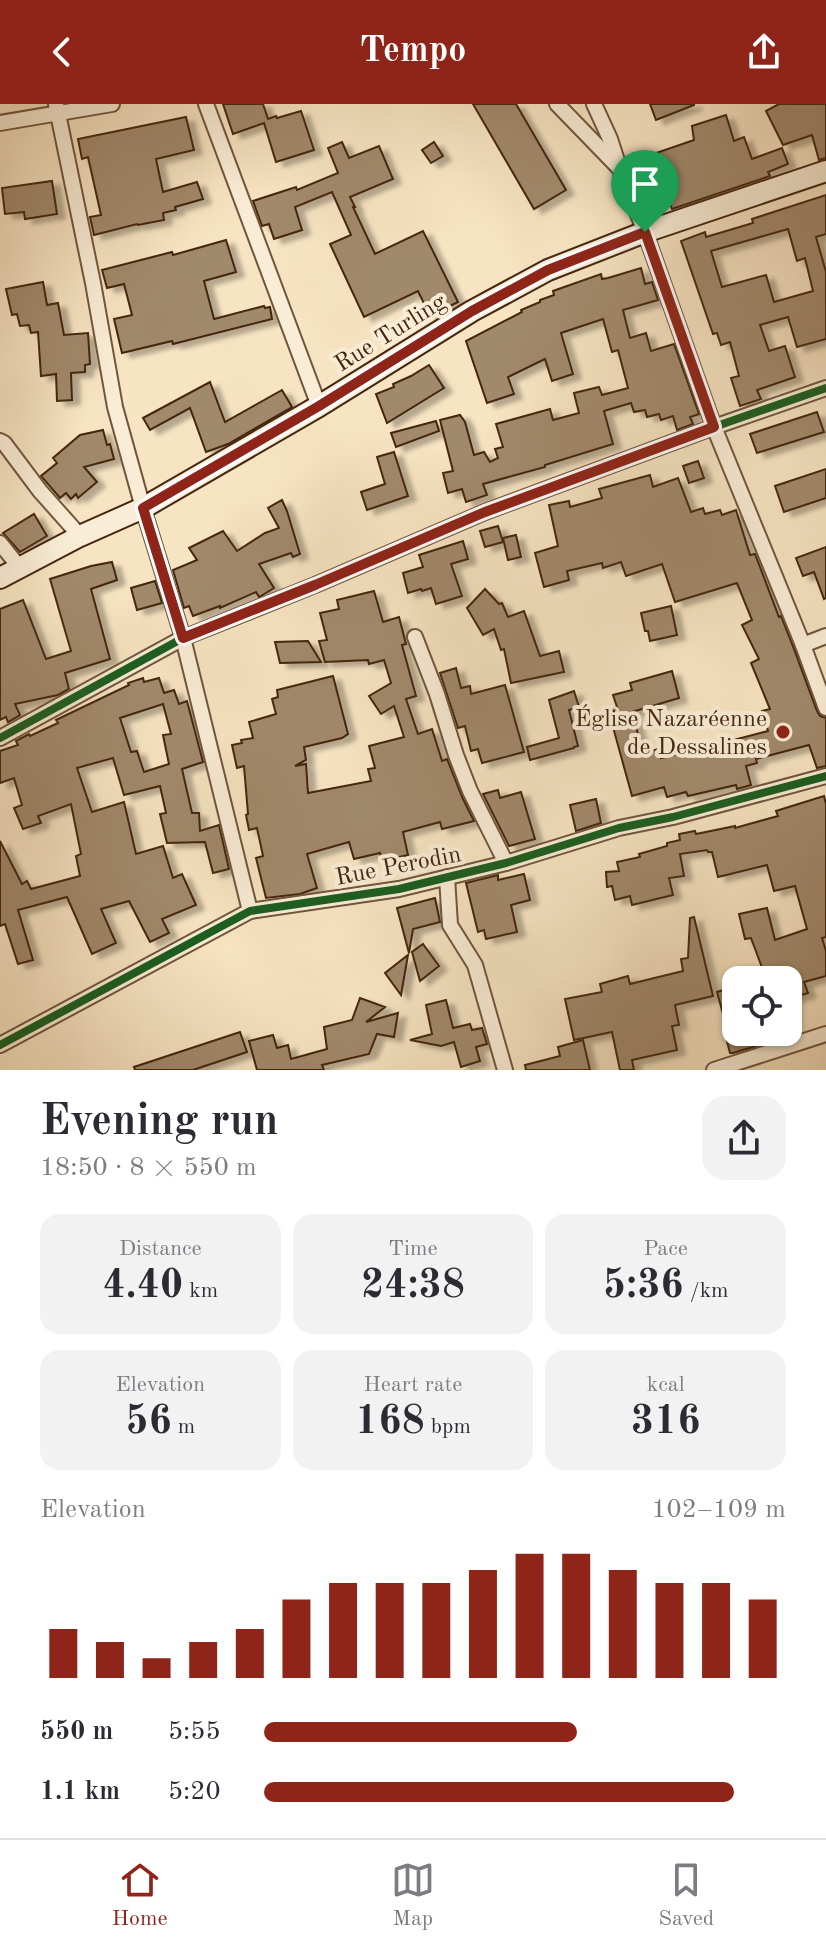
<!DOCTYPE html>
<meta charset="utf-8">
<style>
body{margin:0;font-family:"Old Standard TT",serif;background:#f2f2f3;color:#2b2b33;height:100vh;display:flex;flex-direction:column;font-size:30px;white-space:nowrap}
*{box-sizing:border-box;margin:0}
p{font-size:26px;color:#7c7c81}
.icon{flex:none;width:44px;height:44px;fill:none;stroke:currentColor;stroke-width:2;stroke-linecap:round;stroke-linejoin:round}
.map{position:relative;height:966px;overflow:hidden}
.details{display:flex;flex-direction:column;background:#fff;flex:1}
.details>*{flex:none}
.buttons{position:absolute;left:722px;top:862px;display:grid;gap:16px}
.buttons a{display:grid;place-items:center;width:80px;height:80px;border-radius:16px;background:#fff;box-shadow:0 2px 6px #0004;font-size:40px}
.pin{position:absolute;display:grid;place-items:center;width:68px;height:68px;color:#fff;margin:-82px -34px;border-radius:50% 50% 50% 0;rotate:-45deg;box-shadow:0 0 8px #0007}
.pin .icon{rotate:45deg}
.round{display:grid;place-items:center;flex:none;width:84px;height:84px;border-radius:24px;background:#f2f2f3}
.headline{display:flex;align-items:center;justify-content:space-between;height:136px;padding:0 40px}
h1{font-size:44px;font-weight:700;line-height:60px}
.figures{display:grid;grid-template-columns:repeat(3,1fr);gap:12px;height:136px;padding:8px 40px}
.figures div{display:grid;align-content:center;border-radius:20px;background:#f2f2f3;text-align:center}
.figures b{font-size:40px;font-weight:700}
.figures small{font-size:22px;font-weight:400}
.figures p{font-size:22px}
.chart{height:224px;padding:16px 40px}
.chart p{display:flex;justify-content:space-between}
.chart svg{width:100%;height:144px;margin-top:8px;stroke:#8f2418;stroke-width:6}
ul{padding:0 40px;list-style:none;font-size:26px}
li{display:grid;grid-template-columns:128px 96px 1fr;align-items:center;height:60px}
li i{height:20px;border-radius:10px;background:#8f2418}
header{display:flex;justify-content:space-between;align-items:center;height:104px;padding:0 40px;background:#8f2418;color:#fff;font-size:36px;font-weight:700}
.dock{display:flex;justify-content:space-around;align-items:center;height:112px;border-top:2px solid #e1e1e2;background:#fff;font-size:22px;color:#7c7c81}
.dock a{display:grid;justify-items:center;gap:4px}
.dock .selected{color:#8f2418}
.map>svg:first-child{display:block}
</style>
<header><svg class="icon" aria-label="back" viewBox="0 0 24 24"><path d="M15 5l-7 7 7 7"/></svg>Tempo<svg class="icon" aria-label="share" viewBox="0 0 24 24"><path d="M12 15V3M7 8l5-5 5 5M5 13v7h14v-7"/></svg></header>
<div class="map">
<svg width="826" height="966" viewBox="0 0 826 966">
<defs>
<filter id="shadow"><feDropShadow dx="8" dy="4.5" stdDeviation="2" flood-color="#0004"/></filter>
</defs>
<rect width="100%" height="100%" fill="#f7e4c2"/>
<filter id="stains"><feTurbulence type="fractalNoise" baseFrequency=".0025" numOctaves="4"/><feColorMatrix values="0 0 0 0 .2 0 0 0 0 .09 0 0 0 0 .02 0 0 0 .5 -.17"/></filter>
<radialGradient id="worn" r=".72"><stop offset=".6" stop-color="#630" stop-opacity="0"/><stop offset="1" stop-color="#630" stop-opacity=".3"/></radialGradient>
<!-- building -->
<g fill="#a1896c" stroke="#44260f" stroke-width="2" fill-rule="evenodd" filter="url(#shadow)">
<path d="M223 0H263L268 15 276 12 277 14 301 7 314 46 276 58 264 19 233 30Z"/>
<path d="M473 0H516L566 86 534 105Z"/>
<path d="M650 0H694V1L656 16Z"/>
<path d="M779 0H826V54L819 56 812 31 783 41 766 7Z"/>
<path d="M726 11 734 37 744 33 752 55 782 44 788 60 768 68 770 72 672 105 653 50 694 36 692 22Z"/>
<path d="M186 13 194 46 156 55 163 88 197 78 203 95 175 103 176 106 163 109 164 116 138 121 137 120 94 131 90 113 101 111 88 53 82 55 78 35Z"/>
<path d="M342 38 349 54 379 42 393 75 350 93 355 103H353L375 150 423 127 458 198 430 212 418 187 364 213 330 140 351 131 332 88 295 103 302 126 274 135 269 120 262 122 253 97 296 83 297 86 338 69 328 44Z"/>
<path d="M434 38 443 52 431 59 422 46Z"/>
<path d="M52 77 57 110 25 115 24 108 5 110 2 84Z"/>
<path d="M826 91V130L816 133 826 168V235L797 243 788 213 760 221 769 247 785 242 795 273 757 286 761 295 740 302 731 274 739 272 730 238 721 241 717 229 713 230 681 137 705 128 706 133 753 119 752 115ZM788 125 797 157 805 154 813 187 774 198 766 171 722 183 711 147Z"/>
<path d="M226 136 236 168 204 177 214 215 264 202 265 204 270 203 272 215 173 240 172 237 122 249 114 215 132 211 124 180 107 184 102 166 172 148 173 151Z"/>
<path d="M641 164 645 180 652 178 658 196 623 206 630 234 646 229 651 247 674 240 699 310 690 313 693 320 677 326 673 312 661 316 659 310 647 313 645 306 634 308 631 299 604 307 613 340 545 361V363L483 380 487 391 466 398 462 385 448 389 443 369 453 367 440 316 460 311 465 318 474 351 484 348 490 358 498 354 495 345 503 343 496 320 550 305 553 316 579 309 574 289 599 283 602 291 628 284 618 246 612 248 603 215 561 229 573 270 552 277 545 255 508 273 514 290 487 299 466 237 522 208 521 206 540 198V196L554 191 553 187 601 170 602 175 608 174Z"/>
<path d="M43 178 47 201 58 199 64 231 88 229 90 260 85 261V268L71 269 72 296 57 297 56 270 41 272 38 228 31 229 29 221 20 222 17 210 12 211 6 185Z"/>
<path d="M429 261 444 284 387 319 376 290 394 283 393 280 411 272Z"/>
<path d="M210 278 225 318 282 286 292 303 228 340 206 348 190 304 150 326 143 314Z"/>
<path d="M817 308 824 328 757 349 750 330Z"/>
<path d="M436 317 439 327 396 343 391 329Z"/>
<path d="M103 326 107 341 110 340 114 355 84 363 97 378 78 394 76 390 71 395 66 389 60 394 41 372 57 359 53 354 80 331Z"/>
<path d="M394 348 408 392 367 406 361 388 385 380 377 353Z"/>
<path d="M698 357 704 374 689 379 683 362Z"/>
<path d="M826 365V394L784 408 775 382Z"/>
<path d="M650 371 653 383 678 374 691 408 703 404 705 410 720 406 722 411 736 406 750 451 755 450 779 513 781 512 794 545 817 607 820 612 826 614V662L817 664 809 641 756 655 757 659 746 662 751 681 737 685 736 681 688 692 686 688 667 693 664 683 632 692 608 605 617 603 613 591 632 586 630 579 672 567 679 594 632 608 643 649 659 645 661 654 731 639 730 637 768 627 762 607 770 605 751 559 759 555 742 521 752 516 737 479 675 498 662 460 626 472 621 458 603 464 602 459 567 467 569 476 544 483 535 449 558 442 549 401 569 397 570 403 602 394 599 385Z"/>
<path d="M282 396 287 407 300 450 293 453 291 449 259 460 274 484 261 492 259 493 256 488 220 504V502L193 512 189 502 184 504 173 466 197 456 189 444 223 427 237 447 265 429 279 424 268 404Z"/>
<path d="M34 410 47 432 20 448 3 429Z"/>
<path d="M498 422 503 438 485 443 480 427Z"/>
<path d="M516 431 521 453 508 456 503 434Z"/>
<path d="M463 437 468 455 451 460 462 492 436 500 431 484 422 487 421 485 408 489 403 469 423 463 419 451Z"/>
<path d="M826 443V494L824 495 814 468 803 472 796 454Z"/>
<path d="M112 458 117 476 91 485 110 555 65 569 69 585 58 591 15 600 20 611 8 618 6 613 0 616V505L23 496 46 555 71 547 50 475 91 462Z"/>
<path d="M155 477 162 499 137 506 131 484Z"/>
<path d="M485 485 499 500 502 499 508 513 524 507 540 552 559 547 564 568 511 579 504 545 501 546 494 525 483 531 467 504Z"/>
<path d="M374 487 383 518 399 513 406 540 402 541 416 592 406 595 418 630 432 625 442 657 447 655 463 695 474 717 442 725 440 718 403 728 408 751 382 757 380 749 354 755 349 738 307 750 317 784 300 790 266 794 256 754 263 752 257 724 249 726 246 711 248 710 244 662 237 664 232 641 242 639 241 636 253 634 249 618 276 610 272 595 278 593 277 586 333 572 348 630 342 634 304 643 306 656 295 662 306 660 308 689 371 677 368 665 375 664 369 642 404 633 394 602 381 610 369 592 391 579 384 556 369 560 368 556 325 558 319 537 327 536 320 509 339 505 337 496Z"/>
<path d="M671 502 677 531 650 537 648 527H645L641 509Z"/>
<path d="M308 537 321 558 280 559 275 538Z"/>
<path d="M456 564 461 584 470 582 471 590 505 581 524 648 482 659 478 645 471 647 465 622 458 624 440 569Z"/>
<path d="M143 574 144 578 159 574 164 589 174 586 179 600 187 597 203 658 182 665 192 709H199L200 727 219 721 229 765 213 769 205 738 167 739 160 710 166 709 160 682 124 691 113 654 77 664 92 708 124 698 136 750 163 742 173 774 182 770 196 801 162 815 169 829 150 838 129 797 101 805 116 839 92 850 67 793 18 806 33 856 18 860 5 820 0 822V737L22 780 27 777 31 785 80 772 76 752 81 750 71 700 38 712 41 719 23 725 14 704 22 701 14 674 0 679V647L18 641 16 637 29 630 30 632 58 619 56 616 129 581 128 579ZM163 600 171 630 163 631 169 660 144 668 137 647 131 648 120 614Z"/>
<path d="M574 587 579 603 569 606 578 642 574 643V644L530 656 527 643 559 634 549 596Z"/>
<path d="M498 686 500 694 521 688 535 735 509 742 483 690Z"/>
<path d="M824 692 826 700V833L822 834 826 847V872L804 878 808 889 788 895V876H785L781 863 764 869 751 834 745 835 739 810 767 804 775 836 807 825 795 782 774 787 767 761 718 773 712 748H708L707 746 680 750 684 772 669 774 673 791 632 801 630 792 615 796 612 782 607 783 606 768 619 767 617 758 640 753 639 750 667 742V739L680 736 679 730 695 727 696 730 735 722V724L778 712 776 707Z"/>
<path d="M596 695 601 719 576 727 570 701Z"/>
<path d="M524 770 530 796 511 801 517 828 486 835 484 826 478 828 466 779 498 771V776Z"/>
<path d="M435 794 440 818 413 825 409 849 397 804Z"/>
<path d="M694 813 713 892 675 901 679 921 672 922 677 946 632 956 634 966H620L612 928 574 936 565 895 602 888 600 880 628 872 630 880 683 867 681 855 688 854 690 814Z"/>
<path d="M423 840 439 862 420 877 412 848Z"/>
<path d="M408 851 401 891 385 869Z"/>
<path d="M730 884 736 908V928H752L756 942 733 949H730L723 922 726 921 717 888Z"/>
<path d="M360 894 385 903 366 918 398 909 394 933 377 930 369 950 322 961 324 966H257L249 937 273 931 277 944 288 941 291 955 327 945 324 923 352 916Z"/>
<path d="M446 896 453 924 470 920 472 926 482 924 487 940 476 943 480 957 461 963 454 938 441 942 410 936 432 930 426 901Z"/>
<path d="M240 928 247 948 193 966H135L134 963Z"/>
<path d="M583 936 590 966H526L525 961 560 952 558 943Z"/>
</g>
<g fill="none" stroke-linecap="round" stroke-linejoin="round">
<!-- minor casing -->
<g stroke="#71563c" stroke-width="18">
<g id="minor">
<path d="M56 0 93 179 115 303 143 404 183 534 250 807"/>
<path d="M206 0 319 302"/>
<path d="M557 0 618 63"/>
<path d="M594 0 610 35 620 66 645 128 714 323 803 541 826 604"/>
<path d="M0 19 112 0"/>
<path d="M0 337 4 339 40 387 80 432"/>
<path d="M0 439 20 464"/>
<path d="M415 533 437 590 456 651 470 687 506 759"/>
<path d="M803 541 826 532"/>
<path d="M0 634 183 534 315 481 485 408 714 323 826 284"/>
<path d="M447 773 450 821 475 861 505 966"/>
<path d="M0 941 250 807 399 785 506 759 619 724 673 713 826 672"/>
<path d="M714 966 826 930"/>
</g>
</g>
<!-- secondary casing -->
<g stroke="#44260f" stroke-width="24">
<path id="secondary" d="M0 474 80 432 143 404 319 302 472 207 548 166 645 128 826 67"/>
</g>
<!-- minor -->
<use href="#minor" stroke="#faedd7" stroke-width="14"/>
<!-- secondary -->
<use href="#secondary" stroke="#faedd7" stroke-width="20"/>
<!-- cycleway casing -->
<g stroke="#faedd7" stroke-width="13">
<g id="cycleway">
<path d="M0 634 183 534 315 481 485 408 714 323 826 284"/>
<path d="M0 941 250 807 399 785 506 759 619 724 673 713 826 672"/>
</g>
</g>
<!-- cycleway -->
<use href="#cycleway" stroke="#1b5e20" stroke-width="8"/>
</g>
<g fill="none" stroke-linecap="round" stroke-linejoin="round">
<!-- route casing -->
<g stroke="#fff" stroke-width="16">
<path id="route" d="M645 128 714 323 485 408 315 481 183 534 143 404 319 302 472 207 548 166Z"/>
</g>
<!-- route -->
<use href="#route" stroke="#8f2418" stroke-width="10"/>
</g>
<!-- markers -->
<circle fill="#8f2418" stroke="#faedd7" stroke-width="3" cx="783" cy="628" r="8"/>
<g text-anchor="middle" stroke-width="8" stroke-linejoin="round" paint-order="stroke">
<!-- street labels -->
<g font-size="24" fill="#44260f" stroke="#faedd7">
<text transform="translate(390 228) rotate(-32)" y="8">Rue Turling</text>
<text transform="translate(398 761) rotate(-11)" y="8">Rue Perodin</text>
</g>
<!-- poi labels -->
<g font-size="24" fill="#44260f" stroke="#faedd7" text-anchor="end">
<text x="767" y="622">Église Nazaréenne<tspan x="767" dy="28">de Dessalines</tspan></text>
</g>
</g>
<rect width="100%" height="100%" filter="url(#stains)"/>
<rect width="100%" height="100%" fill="url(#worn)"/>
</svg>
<div class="buttons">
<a><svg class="icon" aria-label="locate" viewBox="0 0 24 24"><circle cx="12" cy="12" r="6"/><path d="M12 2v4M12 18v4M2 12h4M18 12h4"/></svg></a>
</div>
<div class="pin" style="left:645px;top:128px;background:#1e9e55"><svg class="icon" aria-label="arrive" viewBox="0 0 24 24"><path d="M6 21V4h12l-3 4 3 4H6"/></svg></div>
</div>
<section class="details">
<div class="headline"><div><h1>Evening run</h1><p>18:50 · 8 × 550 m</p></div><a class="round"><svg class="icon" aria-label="share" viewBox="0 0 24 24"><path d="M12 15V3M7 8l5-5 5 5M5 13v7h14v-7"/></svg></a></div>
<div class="figures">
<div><p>Distance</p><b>4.40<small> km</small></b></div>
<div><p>Time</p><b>24:38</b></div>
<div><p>Pace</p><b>5:36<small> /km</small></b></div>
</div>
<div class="figures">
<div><p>Elevation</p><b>56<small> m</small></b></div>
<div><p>Heart rate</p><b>168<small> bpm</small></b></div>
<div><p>kcal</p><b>316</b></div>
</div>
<div class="chart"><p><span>Elevation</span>102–109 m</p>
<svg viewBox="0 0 160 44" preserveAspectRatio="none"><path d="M5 44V29M15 44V33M25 44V38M35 44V33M45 44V29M55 44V20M65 44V15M75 44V15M85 44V15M95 44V11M105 44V6M115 44V6M125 44V11M135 44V15M145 44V15M155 44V20"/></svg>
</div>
<ul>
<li><b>550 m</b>5:55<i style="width:60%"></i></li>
<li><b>1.1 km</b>5:20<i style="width:90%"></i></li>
</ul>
</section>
<nav class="dock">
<a class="selected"><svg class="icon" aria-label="home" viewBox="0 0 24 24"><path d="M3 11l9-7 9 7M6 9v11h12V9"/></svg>Home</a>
<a><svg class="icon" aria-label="map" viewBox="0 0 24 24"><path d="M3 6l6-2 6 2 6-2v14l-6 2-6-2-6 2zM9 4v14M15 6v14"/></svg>Map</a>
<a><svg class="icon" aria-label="saved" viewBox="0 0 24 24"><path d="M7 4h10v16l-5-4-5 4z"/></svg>Saved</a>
</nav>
